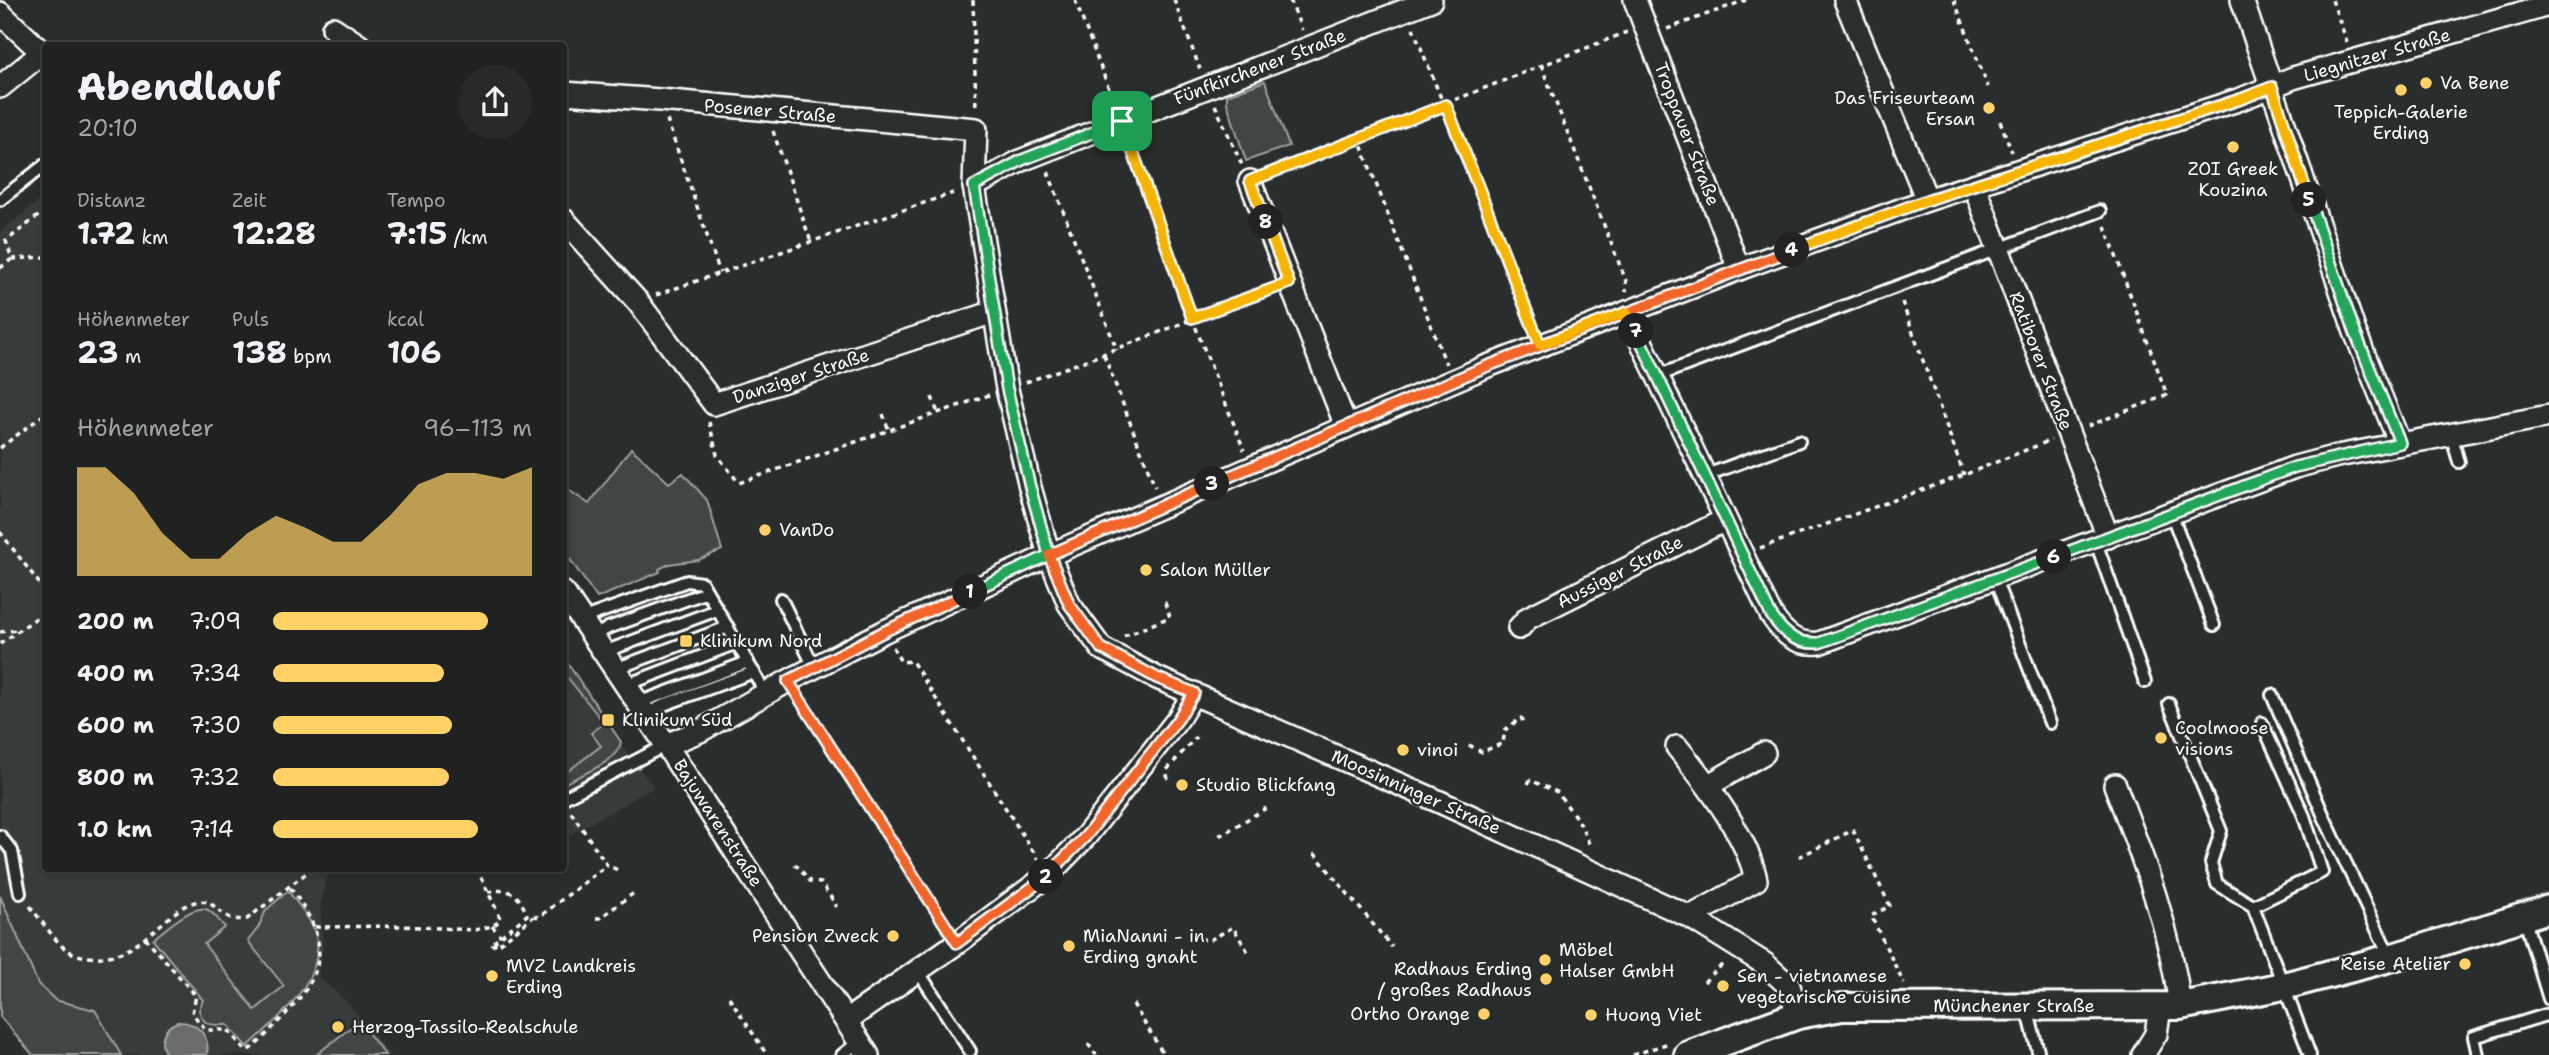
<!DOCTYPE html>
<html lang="de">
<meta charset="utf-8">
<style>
body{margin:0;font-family:"Shantell Sans",sans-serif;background:#282a2a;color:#f1f3f6;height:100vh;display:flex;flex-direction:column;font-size:26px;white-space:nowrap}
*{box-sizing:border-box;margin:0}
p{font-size:23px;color:#a2a4a5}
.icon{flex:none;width:38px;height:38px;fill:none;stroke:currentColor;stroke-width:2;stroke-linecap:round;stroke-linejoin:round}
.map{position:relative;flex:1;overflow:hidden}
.side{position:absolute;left:42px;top:42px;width:525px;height:830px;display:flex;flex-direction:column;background:#202222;border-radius:7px;box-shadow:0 4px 10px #0003,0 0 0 2px #3d3f40}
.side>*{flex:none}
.pin{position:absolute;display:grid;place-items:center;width:60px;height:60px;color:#fff;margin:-30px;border-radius:14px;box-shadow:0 4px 10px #0006}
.km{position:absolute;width:35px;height:35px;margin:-18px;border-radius:50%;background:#222;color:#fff;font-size:19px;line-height:35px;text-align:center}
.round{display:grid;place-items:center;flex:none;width:74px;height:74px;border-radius:37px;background:#282a2a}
.headline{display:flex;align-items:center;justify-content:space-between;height:119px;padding:0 35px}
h1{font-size:38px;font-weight:700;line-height:52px}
.stats{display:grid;grid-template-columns:repeat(3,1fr);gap:10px;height:119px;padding:7px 35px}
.stats div{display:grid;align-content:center}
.stats b{font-size:30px;font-weight:700}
.stats small{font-size:19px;font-weight:400}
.stats p{font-size:19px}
.chart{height:196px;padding:14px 35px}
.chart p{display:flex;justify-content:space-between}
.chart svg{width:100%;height:126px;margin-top:7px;fill:#ffd166;opacity:.7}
ul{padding:0 35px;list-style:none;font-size:23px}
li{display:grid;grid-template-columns:112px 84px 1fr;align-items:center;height:52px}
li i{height:18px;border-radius:9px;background:#ffd166}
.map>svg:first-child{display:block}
</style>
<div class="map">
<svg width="2549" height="1055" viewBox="0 0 2549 1055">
<rect width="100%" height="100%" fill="#2a2d2e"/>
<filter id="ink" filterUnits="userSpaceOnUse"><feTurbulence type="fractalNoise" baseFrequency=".0143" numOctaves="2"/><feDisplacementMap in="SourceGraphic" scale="14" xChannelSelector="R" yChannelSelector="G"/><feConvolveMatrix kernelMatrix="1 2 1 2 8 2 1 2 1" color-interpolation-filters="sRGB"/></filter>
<g filter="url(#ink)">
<!-- built -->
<g fill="#373a3b">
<path d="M45 196 46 868H329L320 906 323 946 318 977 345 1000 390 1055H33L0 1017V232Z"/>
<path d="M564 673 654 787 564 838Z"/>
</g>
<!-- green -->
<g fill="#414445" stroke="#a0a2a2" stroke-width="2">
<path d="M1265 81 1289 146 1246 161 1227 103V95Z"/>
<path d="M631 448 669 483 683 473 707 500 722 550 698 560 669 564 659 569 660 572 597 598 564 551V492L567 489 589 504Z"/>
<path d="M564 658 621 742C617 763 581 774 564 784V774L601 746 591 733 604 723 564 673Z"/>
<path d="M288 891C297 903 310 917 315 932 329 977 276 1021 247 1047L228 1025C213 1025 203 1027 199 1010L203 1000 153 939C165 930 193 903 208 910 214 913 220 922 225 927L204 944 255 1010 284 986 248 941 258 928 266 910Z"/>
<path d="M0 896 38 984 55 1000 95 1010 121 1055H33L0 1017Z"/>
<path d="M359 1021 385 1055H316Z"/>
</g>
<!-- water -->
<path fill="#6a6c6d" stroke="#a6a7a7" stroke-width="2" d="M177 1022C196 1021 211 1035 207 1055H167C157 1043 163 1028 177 1022Z"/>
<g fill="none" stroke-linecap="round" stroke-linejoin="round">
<!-- service casing -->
<g stroke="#fff" stroke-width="16">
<g id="service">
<path d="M0 200 46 164"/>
<path d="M1657 376 2100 211"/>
<path d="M2451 434 2459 462"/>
<path d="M1704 476 1799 441"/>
<path d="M2171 513 2214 625"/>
<path d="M2096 542 2145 682"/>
<path d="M1995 579 2050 723"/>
<path d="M781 599 814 667"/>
<path d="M581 619 687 581 702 583 766 694"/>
<path d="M593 637 608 628 707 592"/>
<path d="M604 652 717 610"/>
<path d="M615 669 728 627"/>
<path d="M626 685 737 643"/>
<path d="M2272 695 2325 819 2390 957"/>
<path d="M638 703 748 662"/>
<path d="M2169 704 2221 831 2211 863 2217 884 2253 906 2310 1055"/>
<path d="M645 714 666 704 754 672"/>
<path d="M564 798 666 745"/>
<path d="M0 836 12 851 20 893"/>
<path d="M2253 906 2322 872 2304 816 2262 723"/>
<path d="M2524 917 2549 999"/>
<path d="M918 971 970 1051"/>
<path d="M2027 1008 2039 1055"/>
<path d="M842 1055 860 1041"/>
<path d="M2478 1055 2474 1037 2549 1014"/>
</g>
</g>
<!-- minor casing -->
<g stroke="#fff" stroke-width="26">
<g id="minor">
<path d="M1635 0 1739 269"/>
<path d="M1845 0 1927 200"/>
<path d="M2242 0 2355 332 2400 444"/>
<path d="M0 13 46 56"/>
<path d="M333 28 360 46"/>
<path d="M0 87 42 53"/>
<path d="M564 93 660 100 976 129 974 186 1007 389 1030 487 1049 555 1069 604 1101 648 1157 678 1440 802 1690 917 1765 964 1789 986 1798 1015"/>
<path d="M1250 181 1346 426"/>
<path d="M1974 185 2108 537"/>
<path d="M974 186 1022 160 1431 0"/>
<path d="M564 220 638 302 714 404 994 312"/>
<path d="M1627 312 1771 615C1784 634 1795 645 1819 643L2295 467 2337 456 2549 416"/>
<path d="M564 593 666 745 868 1055"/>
<path d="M1519 628 1528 618 1725 520"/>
<path d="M666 745 700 731 788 681 885 631 1049 555 1485 367 1739 269 1927 200 2241 99 2293 78 2549 5"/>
<path d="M1677 747C1705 781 1748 837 1756 880L1690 917"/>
<path d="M1709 785 1764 753"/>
<path d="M2115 785C2143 858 2170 927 2180 1006"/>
<path d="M847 1020 957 943 1048 875 1086 836 1178 719 1194 693"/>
<path d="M2143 1055 2156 1034 2160 1007"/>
</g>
</g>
<!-- tertiary casing -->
<g stroke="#fff" stroke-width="32">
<path id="tertiary" d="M1688 1055 1798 1015 1842 1007 2180 1006 2284 986 2390 958 2549 909"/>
</g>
<!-- path -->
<g stroke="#fff" stroke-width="3.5" stroke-dasharray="5 5" stroke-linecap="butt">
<path d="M973 0 976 110"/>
<path d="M1075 0 1114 102"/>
<path d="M1174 0 1200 69"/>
<path d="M1290 0 1302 30"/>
<path d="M1954 0 1988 87"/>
<path d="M2332 0 2347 42"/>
<path d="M1413 28 1532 326"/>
<path d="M1667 29 1746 0"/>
<path d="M1541 65 1626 281V292"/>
<path d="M1215 105 1242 165"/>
<path d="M667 120 720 273"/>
<path d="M2000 121 2012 152"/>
<path d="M773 131 811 242"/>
<path d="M1358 137 1446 364"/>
<path d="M1128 139 1192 318 1244 450"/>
<path d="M1048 172 1117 350"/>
<path d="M1269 173 1627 32"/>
<path d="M12 259 46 257"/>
<path d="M0 268 12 259 6 241 46 210"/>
<path d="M656 295 953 193"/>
<path d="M1902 302 1964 475"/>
<path d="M1104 355 1155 487"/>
<path d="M1026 382C1109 353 1189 320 1271 289"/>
<path d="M932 397 938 413"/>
<path d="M883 414 889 431"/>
<path d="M709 422 717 455 739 483 989 395"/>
<path d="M2088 426 2167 395 2105 226"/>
<path d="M0 448 46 413"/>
<path d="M0 532 46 592"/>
<path d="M1760 548 1964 475 2051 440"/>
<path d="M0 632 16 630"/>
<path d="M1124 636 1170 617 1165 603 1161 604"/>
<path d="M0 644 46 611"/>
<path d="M893 647 901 662 912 661 1038 859"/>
<path d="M799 697 946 926"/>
<path d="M608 720 610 719"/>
<path d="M1469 745 1482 752 1503 743 1505 730 1521 718 1523 721"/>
<path d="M1168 779 1166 771 1196 737"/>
<path d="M1528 784 1530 780 1557 792 1580 823 1591 848"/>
<path d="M571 812 607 865 620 871"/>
<path d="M1220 833 1221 835 1268 807"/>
<path d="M1314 853 1392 947"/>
<path d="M1799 857 1853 830 1890 906 1871 916 1904 984"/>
<path d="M795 864 811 882 821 883 836 905 834 907"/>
<path d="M488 892C511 887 519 894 527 915"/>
<path d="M30 906C39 918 49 932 60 944 76 961 104 960 125 951 137 946 149 934 159 926 170 917 182 905 195 902 218 896 218 924 247 919L313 868"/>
<path d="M596 918H600L634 893"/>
<path d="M492 926 501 936"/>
<path d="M315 927 402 926 475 930 492 926 500 921 499 915 480 875 482 868"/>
<path d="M145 937 196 996 192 1013 206 1030H228L246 1051C258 1046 268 1032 278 1022 329 971 332 942 288 885"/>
<path d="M1200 939 1210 940 1233 927 1248 952 1246 953"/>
<path d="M496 943 495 941 527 915 539 917 607 865"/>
<path d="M492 946 496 943 498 945 533 917"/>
<path d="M1704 982 1725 962"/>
<path d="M729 997 767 1055"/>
<path d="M1133 1004 1161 1050 1158 1052"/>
<path d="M1088 1044 1096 1055"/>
<path d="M1633 1055 1669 1043"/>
</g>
<!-- service -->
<use href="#service" stroke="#2a2d2e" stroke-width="10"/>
<!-- minor -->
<use href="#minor" stroke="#2a2d2e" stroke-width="21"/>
<!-- tertiary -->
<use href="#tertiary" stroke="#2a2d2e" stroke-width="26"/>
</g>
</g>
<g fill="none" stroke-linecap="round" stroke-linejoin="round" filter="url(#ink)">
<!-- split-1 casing -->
<g stroke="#fff" stroke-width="14">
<path id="split-1" d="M970 592 1049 555 1030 487 1007 389 974 186 1022 160 1122 121"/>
</g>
<!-- split-2 casing -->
<g stroke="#fff" stroke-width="14">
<path id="split-2" d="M970 592 885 631 788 681 957 943 1046 877"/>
</g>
<!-- split-3 casing -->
<g stroke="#fff" stroke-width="14">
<path id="split-3" d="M1046 877 1086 836 1178 719 1194 693 1157 678 1101 648 1069 604 1049 555 1212 484"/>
</g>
<!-- split-4 casing -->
<g stroke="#fff" stroke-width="14">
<path id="split-4" d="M1212 484 1485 367 1792 250"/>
</g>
<!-- split-5 casing -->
<g stroke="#fff" stroke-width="14">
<path id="split-5" d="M1792 250 1927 200 2241 99 2272 87 2309 200"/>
</g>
<!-- split-6 casing -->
<g stroke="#fff" stroke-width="14">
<path id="split-6" d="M2054 557 2295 467 2400 443 2355 332 2309 200"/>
</g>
<!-- split-7 casing -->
<g stroke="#fff" stroke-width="14">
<path id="split-7" d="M1636 331 1771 615C1784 634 1795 644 1819 643L2054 557"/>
</g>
<!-- split-8 casing -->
<g stroke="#fff" stroke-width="14">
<path id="split-8" d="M1266 222 1250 181 1446 105 1540 345 1627 312 1636 331"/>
</g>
<!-- split-9 casing -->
<g stroke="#fff" stroke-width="14">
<path id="split-9" d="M1122 121 1192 318 1289 283 1266 222"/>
</g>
<!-- split-1 -->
<use href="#split-1" stroke="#22a559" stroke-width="9"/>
<!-- split-2 -->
<use href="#split-2" stroke="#f0652b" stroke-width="9"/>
<!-- split-3 -->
<use href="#split-3" stroke="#f0652b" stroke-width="9"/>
<!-- split-4 -->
<use href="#split-4" stroke="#f0652b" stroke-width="9"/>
<!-- split-5 -->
<use href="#split-5" stroke="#f5b400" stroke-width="9"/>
<!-- split-6 -->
<use href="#split-6" stroke="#22a559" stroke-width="9"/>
<!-- split-7 -->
<use href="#split-7" stroke="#22a559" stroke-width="9"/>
<!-- split-8 -->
<use href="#split-8" stroke="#f5b400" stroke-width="9"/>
<!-- split-9 -->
<use href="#split-9" stroke="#f5b400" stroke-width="9"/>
</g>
<!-- markers -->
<g fill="#ffd166" stroke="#2a2d2e" stroke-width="2.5">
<circle cx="2426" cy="83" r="7"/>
<circle cx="2401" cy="90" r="7"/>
<circle cx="1989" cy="108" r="7"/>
<circle cx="2233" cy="147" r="7"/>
<circle cx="765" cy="530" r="7"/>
<circle cx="1146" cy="570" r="7"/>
<rect x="679" y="634" width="14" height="14" rx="3.5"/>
<rect x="601" y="713" width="14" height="14" rx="3.5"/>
<circle cx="2161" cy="738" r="7"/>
<circle cx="1403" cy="750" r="7"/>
<circle cx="1182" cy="785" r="7"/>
<circle cx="893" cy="936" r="7"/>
<circle cx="1069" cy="946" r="7"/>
<circle cx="1545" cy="960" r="7"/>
<circle cx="2465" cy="964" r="7"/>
<circle cx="492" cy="976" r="7"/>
<circle cx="1546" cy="979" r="7"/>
<circle cx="1723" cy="986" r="7"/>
<circle cx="1484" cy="1014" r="7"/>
<circle cx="1591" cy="1015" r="7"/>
<circle cx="338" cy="1027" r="7"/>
</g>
<g text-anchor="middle" stroke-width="5" stroke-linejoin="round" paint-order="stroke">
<!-- street labels -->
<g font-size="18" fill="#fff" stroke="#2a2d2e">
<text transform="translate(2377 55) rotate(-16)" y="6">Liegnitzer Straße</text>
<text transform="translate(1260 67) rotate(-21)" y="6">Fünfkirchener Straße</text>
<text transform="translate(770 111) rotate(5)" y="6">Posener Straße</text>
<text transform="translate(1687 134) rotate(69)" y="6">Troppauer Straße</text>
<text transform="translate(2041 361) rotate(69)" y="6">Ratiborer Straße</text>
<text transform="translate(801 376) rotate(-18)" y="6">Danziger Straße</text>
<text transform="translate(1620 572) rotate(-27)" y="6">Aussiger Straße</text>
<text transform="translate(1416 792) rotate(24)" y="6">Moosinninger Straße</text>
<text transform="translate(718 823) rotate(57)" y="6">Bajuwarenstraße</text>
<text x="2014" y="1012">Münchener Straße</text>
</g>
<!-- poi labels -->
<g font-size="18" fill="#fff" stroke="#2a2d2e" text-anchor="start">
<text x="2440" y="89">Va Bene</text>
<text x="1975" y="104" text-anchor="end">Das Friseurteam<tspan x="1975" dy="21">Ersan</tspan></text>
<text x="2401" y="118" text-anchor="middle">Teppich-Galerie<tspan x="2401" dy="21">Erding</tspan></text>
<text x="2233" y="175" text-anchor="middle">ZOI Greek<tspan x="2233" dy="21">Kouzina</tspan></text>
<text x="779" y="536">VanDo</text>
<text x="1160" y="576">Salon Müller</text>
<text x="700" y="647">Klinikum Nord</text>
<text x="622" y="726">Klinikum Süd</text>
<text x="2175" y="734">Coolmoose<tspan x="2175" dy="21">visions</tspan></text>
<text x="1417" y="756">vinoi</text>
<text x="1196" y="791">Studio Blickfang</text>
<text x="879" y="942" text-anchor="end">Pension Zweck</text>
<text x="1083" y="942">MiaNanni - in<tspan x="1083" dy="21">Erding gnaht</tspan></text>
<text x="1559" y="956">Möbel<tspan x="1559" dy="21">Halser GmbH</tspan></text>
<text x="2451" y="970" text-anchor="end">Reise Atelier</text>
<text x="506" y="972">MVZ Landkreis<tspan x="506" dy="21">Erding</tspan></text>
<text x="1532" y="975" text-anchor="end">Radhaus Erding<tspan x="1532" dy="21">/ großes Radhaus</tspan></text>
<text x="1737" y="982">Sen - vietnamese<tspan x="1737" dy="21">vegetarische cuisine</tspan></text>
<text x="1470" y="1020" text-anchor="end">Ortho Orange</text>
<text x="1605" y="1021">Huong Viet</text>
<text x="352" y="1033">Herzog-Tassilo-Realschule</text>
</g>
</g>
</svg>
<div class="pin" style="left:1122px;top:121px;background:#1e9e55"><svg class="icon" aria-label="arrive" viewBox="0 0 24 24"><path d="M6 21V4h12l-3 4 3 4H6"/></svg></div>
<b class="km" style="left:970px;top:592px">1</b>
<b class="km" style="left:1046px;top:877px">2</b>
<b class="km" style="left:1212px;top:484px">3</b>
<b class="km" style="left:1792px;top:250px">4</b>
<b class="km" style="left:2309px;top:200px">5</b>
<b class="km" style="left:2054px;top:557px">6</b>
<b class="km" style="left:1636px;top:331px">7</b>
<b class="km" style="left:1266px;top:222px">8</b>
<section class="side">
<div class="headline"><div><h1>Abendlauf</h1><p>20:10</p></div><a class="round"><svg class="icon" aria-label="share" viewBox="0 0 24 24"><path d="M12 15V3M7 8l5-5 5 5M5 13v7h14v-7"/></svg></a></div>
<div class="stats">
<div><p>Distanz</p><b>1.72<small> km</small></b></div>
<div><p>Zeit</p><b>12:28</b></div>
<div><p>Tempo</p><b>7:15<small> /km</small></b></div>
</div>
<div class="stats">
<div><p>Höhenmeter</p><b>23<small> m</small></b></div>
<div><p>Puls</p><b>138<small> bpm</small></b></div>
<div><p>kcal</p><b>106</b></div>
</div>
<div class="chart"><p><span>Höhenmeter</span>96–113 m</p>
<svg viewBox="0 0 160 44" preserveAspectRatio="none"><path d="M0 44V6L10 6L20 15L30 29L40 38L50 38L60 29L70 23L80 27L90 32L100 32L110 23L120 12L130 8L140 8L150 10L160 6V44z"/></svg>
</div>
<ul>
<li><b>200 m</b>7:09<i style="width:83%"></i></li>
<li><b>400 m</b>7:34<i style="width:66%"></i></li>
<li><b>600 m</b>7:30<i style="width:69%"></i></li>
<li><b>800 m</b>7:32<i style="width:68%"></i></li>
<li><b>1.0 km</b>7:14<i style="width:79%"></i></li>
</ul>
</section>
</div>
